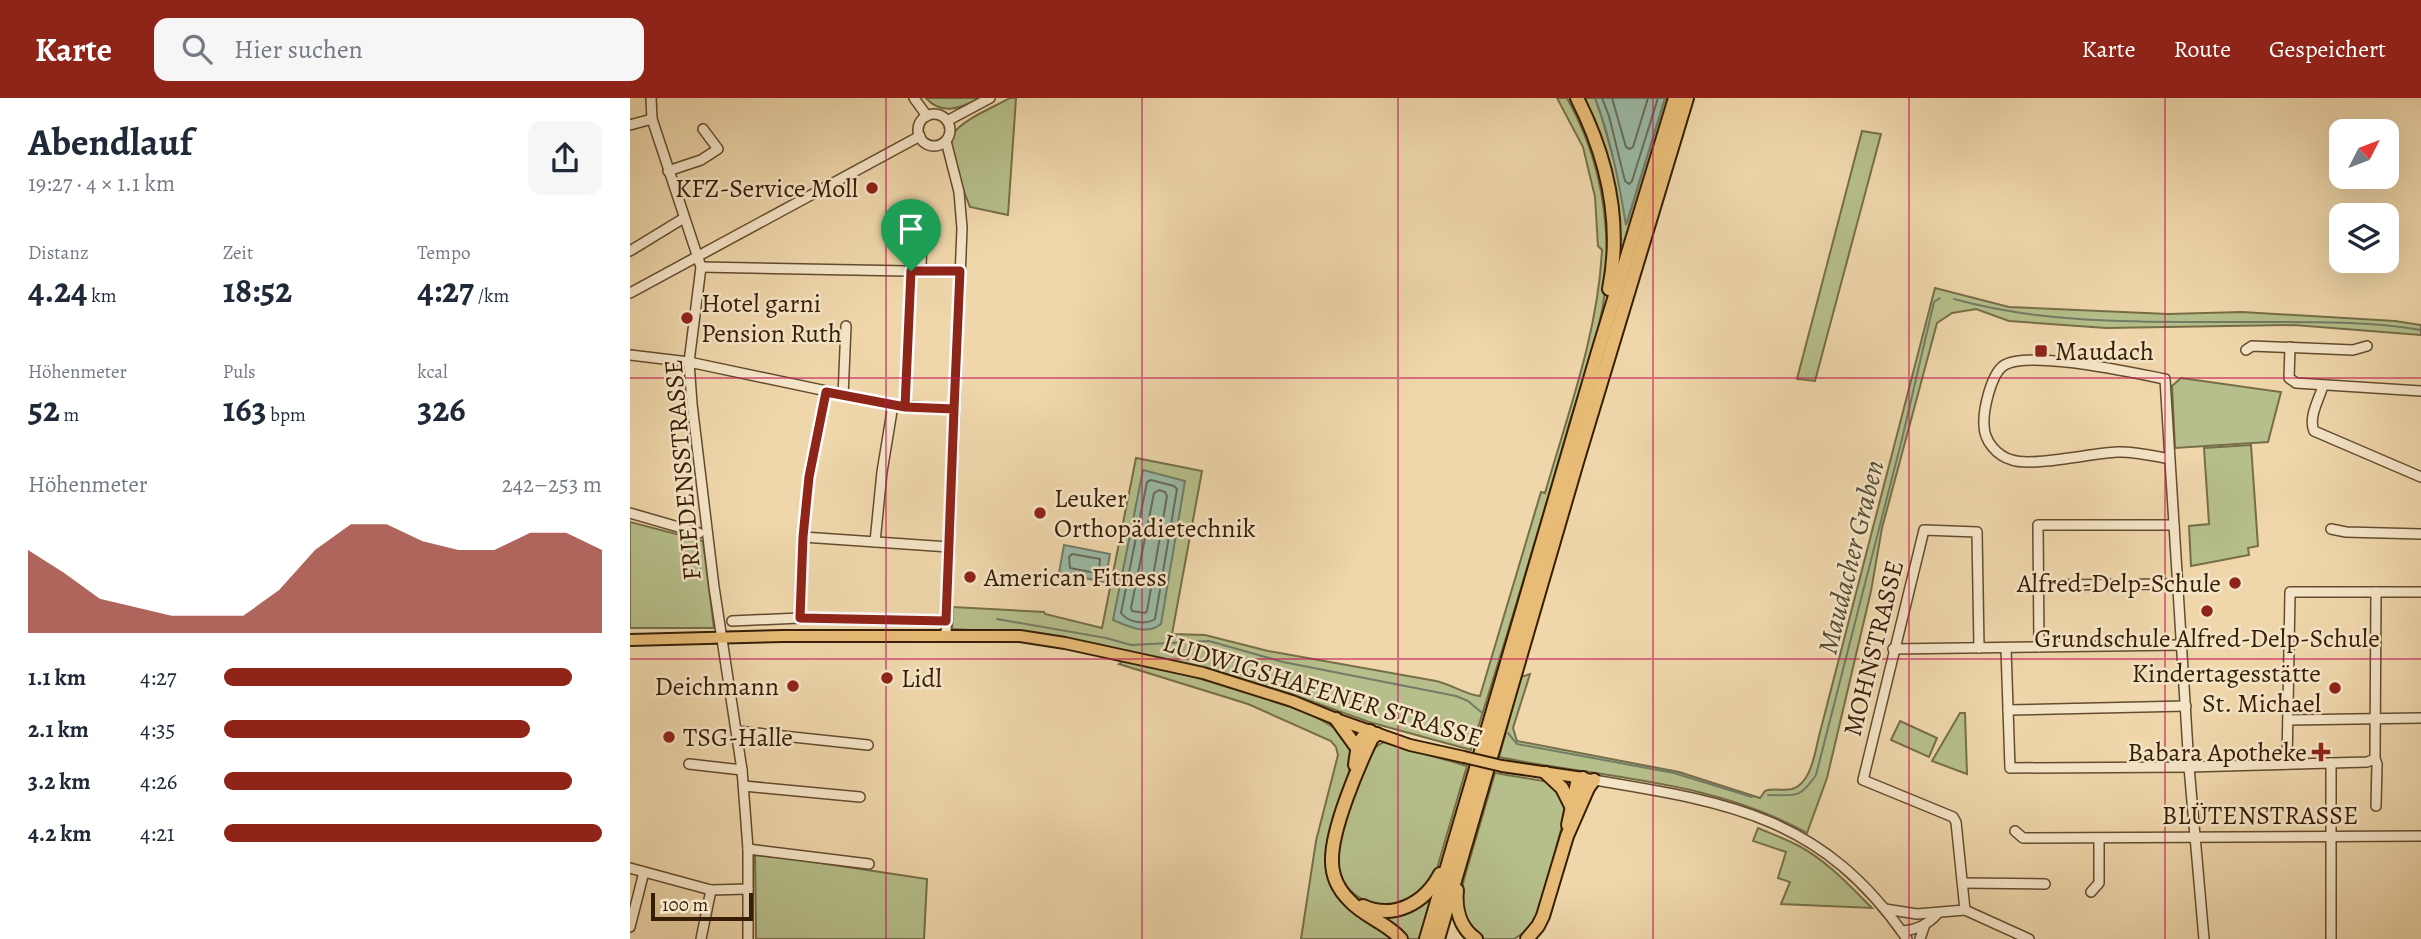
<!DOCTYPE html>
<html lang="de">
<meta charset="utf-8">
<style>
body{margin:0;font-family:Alegreya,serif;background:#f6f6f7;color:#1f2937;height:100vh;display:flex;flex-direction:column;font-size:26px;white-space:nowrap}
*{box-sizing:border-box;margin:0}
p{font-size:23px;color:#747a83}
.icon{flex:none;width:38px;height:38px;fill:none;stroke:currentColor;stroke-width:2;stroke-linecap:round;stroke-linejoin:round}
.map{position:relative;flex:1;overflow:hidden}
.sheet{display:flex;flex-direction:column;background:#fff;width:630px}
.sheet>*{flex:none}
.needle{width:46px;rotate:48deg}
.tools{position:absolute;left:1699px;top:21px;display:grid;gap:14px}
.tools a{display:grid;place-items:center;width:70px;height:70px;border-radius:14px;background:#fff;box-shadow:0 7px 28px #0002;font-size:35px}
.scale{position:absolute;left:21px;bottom:18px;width:102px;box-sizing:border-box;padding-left:7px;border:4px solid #361e05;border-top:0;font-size:19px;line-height:24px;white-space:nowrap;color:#361e05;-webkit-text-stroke:5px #f5e5c8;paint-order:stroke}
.pin{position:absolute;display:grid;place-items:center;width:60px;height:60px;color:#fff;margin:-72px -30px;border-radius:50% 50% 50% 0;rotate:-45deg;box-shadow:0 0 7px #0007}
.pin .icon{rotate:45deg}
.round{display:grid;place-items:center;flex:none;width:74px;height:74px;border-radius:14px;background:#f6f6f7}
.head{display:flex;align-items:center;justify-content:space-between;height:119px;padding:0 28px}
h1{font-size:38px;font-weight:700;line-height:52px}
.figures{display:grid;grid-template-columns:repeat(3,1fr);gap:10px;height:119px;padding:7px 28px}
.figures div{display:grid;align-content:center}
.figures b{font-size:35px;font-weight:700}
.figures small{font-size:19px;font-weight:400}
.figures p{font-size:19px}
.chart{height:196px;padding:14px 28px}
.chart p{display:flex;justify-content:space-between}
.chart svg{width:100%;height:126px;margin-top:7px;fill:#8f2418;opacity:.7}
ul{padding:0 28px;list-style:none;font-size:23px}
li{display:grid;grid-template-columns:112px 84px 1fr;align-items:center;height:52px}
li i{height:18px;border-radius:9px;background:#8f2418}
header{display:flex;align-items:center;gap:42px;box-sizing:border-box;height:98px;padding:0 35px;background:#8f2418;color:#fff}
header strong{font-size:33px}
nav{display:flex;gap:38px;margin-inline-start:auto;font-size:24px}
.search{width:490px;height:63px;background:#f6f6f7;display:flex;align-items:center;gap:18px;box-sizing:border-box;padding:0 24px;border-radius:14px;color:#747a83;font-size:26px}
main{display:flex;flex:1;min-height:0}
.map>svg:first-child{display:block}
</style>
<header>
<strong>Karte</strong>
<div class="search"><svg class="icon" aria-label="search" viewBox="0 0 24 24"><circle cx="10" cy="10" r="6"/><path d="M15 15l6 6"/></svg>Hier suchen</div>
<nav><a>Karte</a><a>Route</a><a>Gespeichert</a></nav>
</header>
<main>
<section class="sheet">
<div class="head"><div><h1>Abendlauf</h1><p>19:27 · 4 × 1.1 km</p></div><a class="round"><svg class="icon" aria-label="share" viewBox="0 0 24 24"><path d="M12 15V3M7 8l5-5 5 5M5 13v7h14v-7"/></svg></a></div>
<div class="figures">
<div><p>Distanz</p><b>4.24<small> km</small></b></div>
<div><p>Zeit</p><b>18:52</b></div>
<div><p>Tempo</p><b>4:27<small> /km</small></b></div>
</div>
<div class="figures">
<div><p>Höhenmeter</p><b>52<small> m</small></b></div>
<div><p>Puls</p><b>163<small> bpm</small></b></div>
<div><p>kcal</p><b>326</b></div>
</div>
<div class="chart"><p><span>Höhenmeter</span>242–253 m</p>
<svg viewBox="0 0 160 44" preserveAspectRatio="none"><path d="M0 44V15L10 23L20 32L30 35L40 38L50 38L60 38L70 29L80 15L90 6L100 6L110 12L120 15L130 15L140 9L150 9L160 15V44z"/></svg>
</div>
<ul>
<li><b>1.1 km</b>4:27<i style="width:92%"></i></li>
<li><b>2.1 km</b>4:35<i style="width:81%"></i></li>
<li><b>3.2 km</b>4:26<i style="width:92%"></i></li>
<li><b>4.2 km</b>4:21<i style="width:100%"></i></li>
</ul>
</section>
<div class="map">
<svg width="1791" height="841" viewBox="0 0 1791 841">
<rect width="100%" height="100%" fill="#efd7ab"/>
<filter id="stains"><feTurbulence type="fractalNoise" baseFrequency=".00286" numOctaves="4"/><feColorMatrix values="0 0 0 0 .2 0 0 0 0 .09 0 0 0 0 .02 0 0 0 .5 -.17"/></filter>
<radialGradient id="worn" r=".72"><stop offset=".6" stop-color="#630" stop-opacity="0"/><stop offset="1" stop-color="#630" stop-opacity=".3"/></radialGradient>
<!-- green -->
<g fill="#b6bf8b" stroke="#766e48" stroke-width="2">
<path d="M296 0H350C331 10 312 18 296 0Z"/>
<path d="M380 0H386L378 117 340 109C334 93 314 50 324 35 332 22 366 8 380 0Z"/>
<path d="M927 0H937C965 50 976 100 977 157 979 215 955 273 939 327 908 436 875 544 841 652L739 624 658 595 578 572 362 533 322 531 323 509 414 514 415 516 472 530 506 360 572 373 542 536 575 537 638 553 806 583C821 586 835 597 850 598L911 394 915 395C938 315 968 235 972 152L968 148 965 99 953 49Z"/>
<path d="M952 0H965L972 20 986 70 997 125 1035 0H1040L991 161 987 154C982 101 979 47 952 0Z"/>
<path d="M1232 33 1251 36 1185 283 1167 281Z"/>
<path d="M1305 190 1379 209 1538 216 1612 214 1765 223 1791 227V237L1664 227 1476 230 1379 223 1346 211 1322 215 1307 225 1252 430 1241 493 1197 680 1177 735C1082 682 973 680 869 659L891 579 900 576 883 630 887 643 1049 674 1130 700 1135 693C1144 690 1153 693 1162 691 1181 686 1185 654 1189 638Z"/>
<path d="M1551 280 1651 294 1638 344 1545 350 1542 288Z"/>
<path d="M1621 347 1628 448 1618 450 1619 457 1561 468 1559 428 1579 426 1574 350Z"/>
<path d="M0 424 73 443 84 530H0Z"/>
<path d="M494 562C540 573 694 606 718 643 724 653 721 662 719 673 715 700 701 724 697 750 690 799 732 818 766 841H671L686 743 708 657 706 649 701 643 618 606 489 566Z"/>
<path d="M1330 615H1335L1337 676 1302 663Z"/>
<path d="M1270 623 1307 640 1299 659 1261 642Z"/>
<path d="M754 644 837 668 803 784C791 799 772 811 752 808 722 802 704 783 708 751 709 736 717 719 722 704 728 684 733 652 754 644Z"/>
<path d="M865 675 919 684 930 694 935 710 932 728 909 814 901 830 884 841H854L846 837 841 833 829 807 834 781Z"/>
<path d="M1128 730C1142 736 1156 741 1169 748 1197 763 1220 788 1242 810L1151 806 1160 784 1148 780 1156 754 1123 743Z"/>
<path d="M125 757 164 761 297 781 294 841H126Z"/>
<path d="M805 791 791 841H775L754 822 750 816Z"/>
</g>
<!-- water -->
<g fill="#9abaa6" stroke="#727c66" stroke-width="2">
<path d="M965 0H1035L996 127C989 84 981 41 965 0Z"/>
<path d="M513 372 555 383 531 526C516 538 498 528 483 522Z"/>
<path d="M434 447 480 456 475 484 429 475Z"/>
</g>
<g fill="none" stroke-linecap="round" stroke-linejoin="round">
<!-- shore -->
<g stroke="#686c56" stroke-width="2">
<path d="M972 0 979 18 995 83 999 86 1002 83 1028 0"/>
<path d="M982 0 996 49 1000 51 1003 49 1018 0"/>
<path d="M521 382 544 388 547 391 525 521C515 527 499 525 491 515L517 384Z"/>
<path d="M529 392 535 394 537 398 517 513 515 515 502 513 501 510 524 395Z"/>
<path d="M442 456 470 461 469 474 466 475 440 470 439 459Z"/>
</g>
<!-- stream -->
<g stroke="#727c66" stroke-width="2">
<path d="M1324 201C1429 230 1540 223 1648 224 1695 224 1744 224 1791 232"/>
<path d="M367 521 476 540 501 547 579 543 653 564 826 598 838 603 851 614"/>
<path d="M878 635 887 646 1044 675 1122 699"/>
<path d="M1138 697C1165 697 1169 702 1186 677L1272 341 1304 204 1310 200"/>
</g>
<!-- minor casing -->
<g stroke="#644c2e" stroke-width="12">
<g id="minor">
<path d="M21 0 22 21 71 169 59 264 62 306 84 489 112 672 118 751V841"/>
<path d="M284 0 297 18"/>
<circle cx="304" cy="32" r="16"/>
<path d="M317 23 360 0"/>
<path d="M0 27 22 21"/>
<path d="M316 43 329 94 332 130 316 537"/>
<path d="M38 73 71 62 88 51 73 31"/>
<path d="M0 153 54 120"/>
<path d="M71 169 330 174"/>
<path d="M291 173 292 116"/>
<path d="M0 195 290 38"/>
<path d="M1660 249 1659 280 1666 285 1791 293"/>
<path d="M1616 252 1622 248 1723 252 1737 248"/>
<path d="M0 257 59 264 263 307 324 311"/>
<path d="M1693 288C1689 301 1678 320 1684 333L1791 379"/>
<path d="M213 298 216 228"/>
<path d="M275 309 281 173"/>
<path d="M1540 361C1523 358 1505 353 1487 354 1462 355 1403 369 1382 362 1367 358 1354 343 1354 327 1353 312 1361 277 1373 268 1397 251 1504 275 1535 281L1559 669 1574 841"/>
<path d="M0 415 69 435"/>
<path d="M1701 431 1716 434 1791 436"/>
<path d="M173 439 319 449"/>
<path d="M245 444 252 374 263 307"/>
<path d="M1409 487 1548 486"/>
<path d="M170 520 173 439 179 379 196 294"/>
<path d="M102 523 170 520 316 523"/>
<path d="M1409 549 1408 427H1544"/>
<path d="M1376 550 1380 670 1559 669 1737 664 1745 661V657L1746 494"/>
<path d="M1263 551 1552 547"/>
<path d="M1378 612 1556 608"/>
<path d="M1658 622 1791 620"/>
<path d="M107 633 238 647"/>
<path d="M1745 661 1747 666 1746 708"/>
<path d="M1701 665V841"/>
<path d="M59 666 112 672"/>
<path d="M1657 666 1660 494H1791"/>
<path d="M958 681C1097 704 1192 717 1277 841"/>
<path d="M114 688 230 699"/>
<path d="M1385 733 1393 740 1791 738"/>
<path d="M118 751 239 766"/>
<path d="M0 770 81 792 118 791"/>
<path d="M1333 785 1415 786"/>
<path d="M1461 794 1469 785V740"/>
<path d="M1255 811 1287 816 1335 812 1399 841"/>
<path d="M1335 812 1326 724 1323 719 1233 682 1294 432 1347 434 1349 550"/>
<path d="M0 829 14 774"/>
<path d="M1272 833C1286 832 1299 826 1308 815"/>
<path d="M71 841 81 792"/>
<path d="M1290 841 1295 826"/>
</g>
</g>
<!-- major casing -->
<g stroke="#361e05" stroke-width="14">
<g id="major">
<path d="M0 542 153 538H390L435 545 573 575 662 603 706 621 780 647 834 659"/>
<path d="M872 668 953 680"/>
</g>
</g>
<!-- highway casing -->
<g stroke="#361e05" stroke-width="16">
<g id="highway">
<path d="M947 0C977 59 992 125 979 191"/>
<path d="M706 621 727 650"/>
<path d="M747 636 742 640C728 669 701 732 702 763 702 779 709 792 719 802 734 819 756 824 771 841"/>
<path d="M725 667C727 653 727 641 740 633V635"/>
<path d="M916 675 932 690 941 708"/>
<path d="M938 727 947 685 953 680 958 690"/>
<path d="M827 792C825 811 830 830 846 841"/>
<path d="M733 808C764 822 795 805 810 776"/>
<path d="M796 841 967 257 1045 0"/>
<path d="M808 841 947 364 1057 0"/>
<path d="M897 841 908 828 913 818 937 738 958 690 964 682"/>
</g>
</g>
<!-- minor -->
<use href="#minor" stroke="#f5e5c8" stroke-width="9"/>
<!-- major -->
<use href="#major" stroke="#e8bc76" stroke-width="10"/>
<!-- highway -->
<use href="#highway" stroke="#e8bc76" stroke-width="12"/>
<!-- major-bridge casing -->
<g stroke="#361e05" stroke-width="14" stroke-linecap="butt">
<path id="major-bridge" d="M834 659 872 668"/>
</g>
<!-- major-bridge -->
<use href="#major-bridge" stroke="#e8bc76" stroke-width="10"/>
</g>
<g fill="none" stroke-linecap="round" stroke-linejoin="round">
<!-- route casing -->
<g stroke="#fff" stroke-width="14">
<path id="route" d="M281 173 275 309 324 311 316 523 170 520 173 439 179 379 196 294 275 309 324 311 330 173H281"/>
</g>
<!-- route -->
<use href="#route" stroke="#8f2418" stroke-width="9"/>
</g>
<!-- grid -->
<path fill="none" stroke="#c2185b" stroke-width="2" stroke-opacity="0.55" d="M256 0V841M512 0V841M768 0V841M1023 0V841M1279 0V841M1535 0V841M0 280H1791M0 561H1791"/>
<!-- markers -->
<g fill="#8f2418" stroke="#f5e5c8" stroke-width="2.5">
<circle cx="242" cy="90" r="7"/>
<circle cx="57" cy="220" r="7"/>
<rect x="1404" y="246" width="14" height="14" rx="3.5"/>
<circle cx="410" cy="415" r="7"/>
<circle cx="340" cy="479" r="7"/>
<circle cx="1605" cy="485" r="7"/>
<circle cx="1577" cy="513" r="7"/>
<circle cx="257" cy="580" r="7"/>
<circle cx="163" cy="588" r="7"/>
<circle cx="1705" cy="590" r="7"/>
<circle cx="39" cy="639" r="7"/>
<path d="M1687.5 643.5h7v7h7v7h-7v7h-7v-7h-7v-7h7z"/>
</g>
<g text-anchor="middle" stroke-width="5" stroke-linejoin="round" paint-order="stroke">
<!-- poi labels -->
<g font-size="26" fill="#361e05" stroke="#f5e5c8" text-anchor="start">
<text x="228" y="99" text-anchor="end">KFZ-Service Moll</text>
<text x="71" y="214">Hotel garni<tspan x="71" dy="30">Pension Ruth</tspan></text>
<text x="1425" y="262">Maudach</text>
<text x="424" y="409">Leuker<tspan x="424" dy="30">Orthopädietechnik</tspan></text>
<text x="354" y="488">American Fitness</text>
<text x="1591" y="494" text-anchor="end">Alfred-Delp-Schule</text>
<text x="1577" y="549" text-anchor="middle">Grundschule Alfred-Delp-Schule</text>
<text x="1691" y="584" text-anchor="end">Kindertagesstätte<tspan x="1691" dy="30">St. Michael</tspan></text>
<text x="271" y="589">Lidl</text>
<text x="149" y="597" text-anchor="end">Deichmann</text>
<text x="53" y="648">TSG-Halle</text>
<text x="1677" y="663" text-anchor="end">Babara Apotheke</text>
</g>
<!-- street labels -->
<g font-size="26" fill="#361e05" stroke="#f5e5c8">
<text transform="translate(52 372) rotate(-95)" y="9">FRIEDENSSTRASSE</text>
<text transform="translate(1243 550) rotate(-76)" y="9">MOHNSTRASSE</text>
<text transform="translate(693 592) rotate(17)" y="9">LUDWIGSHAFENER STRASSE</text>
<text x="1630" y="726">BLÜTENSTRASSE</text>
</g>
<!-- water labels -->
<g font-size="28" font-style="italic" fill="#544d35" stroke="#f5e5c8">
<text transform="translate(1220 459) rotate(-76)" y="10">Maudacher Graben</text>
</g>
</g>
<rect width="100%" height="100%" filter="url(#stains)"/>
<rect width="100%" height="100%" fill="url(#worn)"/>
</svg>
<div class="tools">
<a><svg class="needle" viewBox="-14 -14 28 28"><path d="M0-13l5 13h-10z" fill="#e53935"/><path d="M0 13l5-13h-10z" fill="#747a83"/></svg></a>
<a><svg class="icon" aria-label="layers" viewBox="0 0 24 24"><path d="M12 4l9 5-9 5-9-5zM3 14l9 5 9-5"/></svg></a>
</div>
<div class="scale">100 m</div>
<div class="pin" style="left:281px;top:173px;background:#1e9e55"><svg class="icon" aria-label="arrive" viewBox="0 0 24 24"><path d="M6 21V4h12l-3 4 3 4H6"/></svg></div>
</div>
</main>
